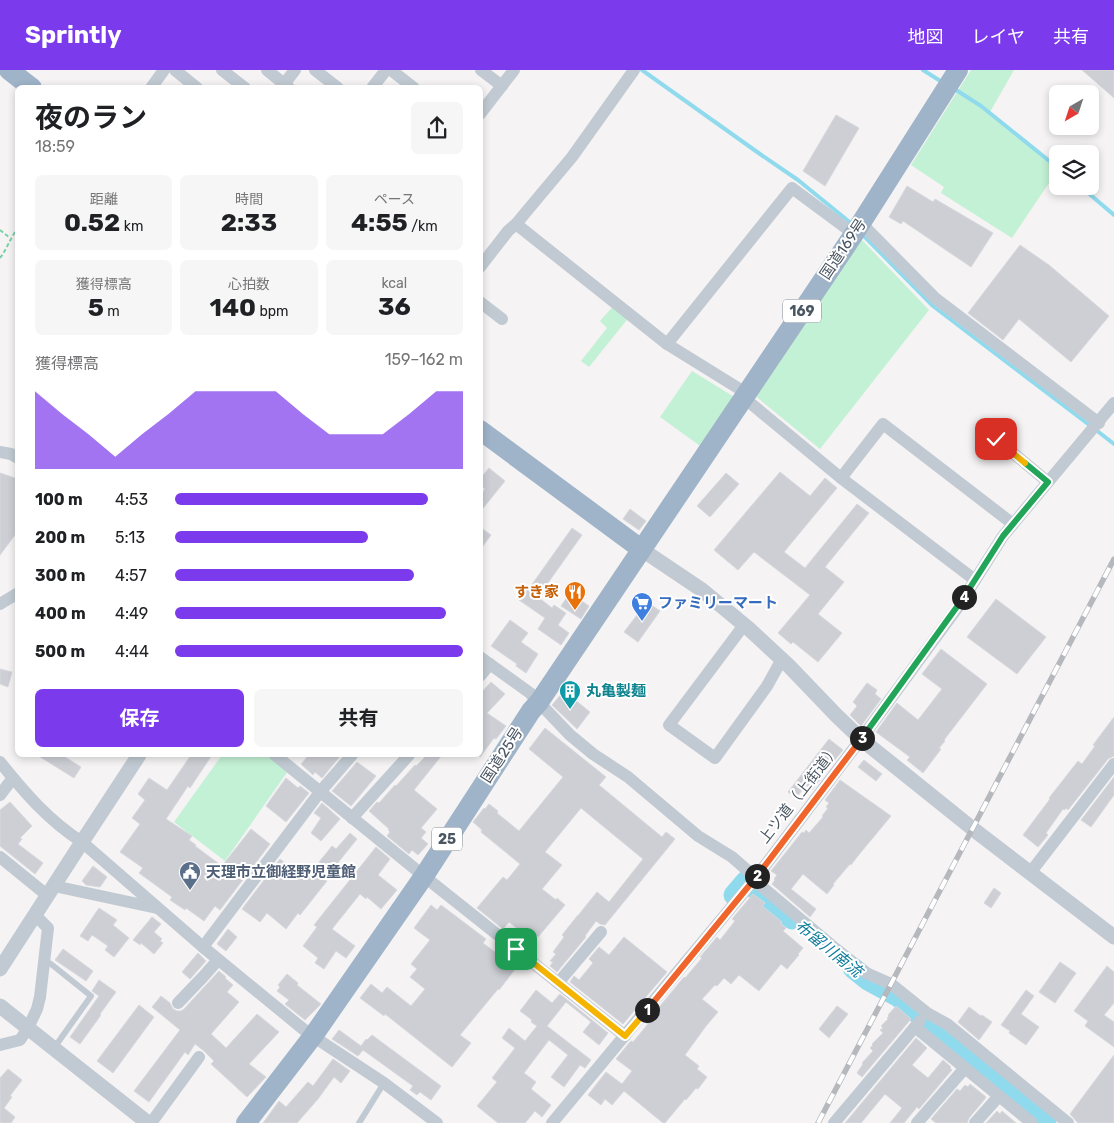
<!DOCTYPE html>
<html lang="ja">
<meta charset="utf-8">
<style>
body{margin:0;font-family:Rubik,"Noto Sans JP",sans-serif;background:#f6f6f6;color:#202124;height:100vh;display:flex;flex-direction:column;font-size:19px;white-space:nowrap}
*{box-sizing:border-box;margin:0}
p{font-size:16px;color:#757577}
.icon{flex:none;width:28px;height:28px;fill:none;stroke:currentColor;stroke-width:2;stroke-linecap:round;stroke-linejoin:round}
.map{position:relative;flex:1;overflow:hidden}
.panel{position:absolute;left:15px;top:15px;width:468px;height:672px;display:flex;flex-direction:column;background:#fff;border-radius:8px;box-shadow:0 2px 8px #0003}
.panel>*{flex:none}
.needle{width:32px;rotate:219deg}
.buttons{position:absolute;left:1049px;top:15px;display:grid;gap:10px}
.buttons a{display:grid;place-items:center;width:50px;height:50px;border-radius:8px;background:#fff;box-shadow:0 2px 8px #0003;font-size:25px}
.pin{position:absolute;display:grid;place-items:center;width:42px;height:42px;color:#fff;margin:-21px;border-radius:10px;box-shadow:0 2px 8px #0006}
.km{position:absolute;width:25px;height:25px;margin:-12px;border-radius:50%;background:#222;color:#fff;font-size:14px;line-height:25px;text-align:center}
.round{display:grid;place-items:center;flex:none;width:52px;height:52px;border-radius:8px;background:#f6f6f6}
.summary{display:flex;align-items:center;justify-content:space-between;height:85px;padding:0 20px}
h1{font-size:28px;font-weight:700;line-height:38px}
.figures{display:grid;grid-template-columns:repeat(3,1fr);gap:8px;height:85px;padding:5px 20px}
.figures div{display:grid;align-content:center;border-radius:8px;background:#f6f6f6;text-align:center}
.figures b{font-size:25px;font-weight:700}
.figures small{font-size:14px;font-weight:400}
.figures p{font-size:14px}
.chart{height:140px;padding:10px 20px}
.chart p{display:flex;justify-content:space-between}
.chart svg{width:100%;height:90px;margin-top:5px;fill:#7c3aed;opacity:.7}
.action{display:flex;gap:10px;margin-top:auto;padding:10px 20px}
.action a{flex:1;height:58px;border-radius:8px;background:#7c3aed;color:#fff;font-size:20px;font-weight:700;line-height:58px;text-align:center}
.action a+a{background:#f6f6f6;color:#202124}
ul{padding:0 20px;list-style:none;font-size:16px}
li{display:grid;grid-template-columns:80px 60px 1fr;align-items:center;height:38px}
li i{height:12px;border-radius:6px;background:#7c3aed}
header{display:flex;align-items:center;gap:30px;box-sizing:border-box;height:70px;padding:0 25px;background:#7c3aed;color:#fff}
header strong{font-size:24px}
nav{display:flex;gap:28px;margin-inline-start:auto;font-size:18px}
.map>svg:first-child{display:block}
</style>
<header>
<strong>Sprintly</strong>
<nav><a>地図</a><a>レイヤ</a><a>共有</a></nav>
</header>
<div class="map">
<svg width="1114" height="1053" viewBox="0 0 1114 1053">
<rect width="100%" height="100%" fill="#f5f3f3"/>
<!-- green -->
<g fill="#c3f1d5">
<path d="M971 0H1014L990 42 1057 98V101L1012 168 941 123 944 117 911 95Z"/>
<path d="M860 168 929 240 820 379 753 324Z"/>
<path d="M615 234 630 246 589 297 581 291 607 258 600 251Z"/>
<path d="M692 301 736 328 703 378 660 347Z"/>
<path d="M222 685H268L288 701 225 791 174 752Z"/>
</g>
<g fill="none" stroke-linecap="round" stroke-linejoin="round">
<!-- stream -->
<g stroke="#90daee" stroke-width="4">
<path d="M642 0 760 84 798 110 852 154"/>
<path d="M923 0 942 12"/>
<path d="M953 18 981 36 1058 98"/>
<path d="M1080 116 1114 145"/>
<path d="M861 163 933 236 1092 357"/>
<path d="M1096 360 1114 374"/>
</g>
<!-- river -->
<g stroke="#90daee" stroke-width="21">
<path d="M734 825 746 811 792 849"/>
<path d="M853 898 868 910 899 927 947 969 958 980 1046 1053"/>
</g>
</g>
<!-- building -->
<g fill="#cdcfd5" stroke="#d7d9de">
<path d="M1082 0H1114V28Z"/>
<path d="M836 45 859 58 825 116 803 101Z"/>
<path d="M907 116 933 132 935 129 993 163 971 197 903 151 901 154 889 147Z"/>
<path d="M1020 175 1049 195 1109 246 1071 292 1019 249 1003 270 968 243Z"/>
<path d="M489 398 505 411 480 442V426L485 419 480 415V409Z"/>
<path d="M780 402 810 426 825 408 837 418 784 482 805 498 857 434 869 443 825 497 844 512 818 544 842 563 818 592 793 572 791 574 778 563 810 525 754 482 738 500 714 480Z"/>
<path d="M0 403 15 408 18 411V461L0 485Z"/>
<path d="M726 403 739 414 710 447 697 436Z"/>
<path d="M630 439 646 451 639 460 623 449Z"/>
<path d="M480 457 491 465 480 480Z"/>
<path d="M572 458 582 465 538 527 552 538 554 535 566 543 558 555 569 563 561 575 538 559 545 548 519 530 527 519 528 520Z"/>
<path d="M570 523 589 536 581 549 561 536Z"/>
<path d="M996 529 1046 567 1017 604 967 567Z"/>
<path d="M647 532 660 541 638 572 624 562Z"/>
<path d="M510 550 528 563 521 572 538 584 526 603 516 596 517 594 491 576Z"/>
<path d="M941 579 987 614 944 670 945 671 939 678 941 679 923 703 907 690 910 687 876 662 897 633 918 650 942 619 922 604Z"/>
<path d="M0 599 12 602 8 617 0 614Z"/>
<path d="M491 612 505 624 487 643 506 656 496 669 494 668 480 687V624Z"/>
<path d="M867 613 877 620 875 624 881 629 861 656 850 645 857 636 853 632Z"/>
<path d="M564 621 590 642 577 659 552 635Z"/>
<path d="M1114 647V686L1108 689 1068 740 1066 738 1065 740 1063 739 1046 763 1048 765 1038 777 1023 765 1050 729 1049 728 1078 691 1082 694 1095 676 1093 675Z"/>
<path d="M545 658 606 707 599 715 662 767 666 762 675 769 605 855 600 854 596 851 585 866 586 867 557 902 550 896 553 892 550 891 556 884 553 882 564 867 562 865 578 845V846L580 843 597 822 609 832 643 789 581 738 545 782 562 795 542 819 556 830 557 828 565 835 538 867 536 865 532 870 509 852 503 859 477 838 503 807 507 810 520 794 481 762 482 760 473 752 484 738 485 739 489 734 498 741 497 743 519 761 563 707 529 679Z"/>
<path d="M829 669 843 680 833 692 829 689 816 705 821 708 812 720 806 715 796 728 788 722Z"/>
<path d="M37 685H62L81 697 74 708Z"/>
<path d="M191 685H212L190 718 188 716 166 749 192 766 189 770 196 775 195 776 222 796 251 759 270 774 220 840 215 836 204 851 186 838 185 840 170 830 172 827 139 803 143 798 120 782 140 754 132 748 145 730 138 724 149 708 167 720Z"/>
<path d="M309 685H341L322 708 315 702 313 705 301 694Z"/>
<path d="M427 685H442L414 720 437 739 421 758 426 762 421 768 428 774 418 785 412 780 409 784 387 766 390 762 388 760 389 759 369 741 377 732 379 733 395 715 396 716 415 695 416 696Z"/>
<path d="M864 690 882 704 876 711 858 697Z"/>
<path d="M357 692 376 706 351 736 332 721Z"/>
<path d="M1114 707V725L1091 757 1081 750Z"/>
<path d="M286 708 298 718 300 716 309 723 286 752 266 736Z"/>
<path d="M840 710 891 746 857 787 851 795 850 794 833 814 834 815 827 824 803 804 791 819 816 839 810 847 772 814 775 810 774 809 777 805 771 801 802 762 804 763 806 760 809 763 823 747 822 746 828 738 826 737 829 733 825 730Z"/>
<path d="M10 732 32 756 20 768 22 769 18 774 43 793 35 804 0 776V740Z"/>
<path d="M322 733 340 749 321 771 311 763 321 748 314 743Z"/>
<path d="M350 763 357 769 324 810 327 811 300 845 298 843 286 859 267 843 260 852 242 839 280 789 307 810 321 793 319 792 332 776 336 779Z"/>
<path d="M376 777 390 789 378 805 397 820 381 839 367 827 366 829 360 824 332 859 355 876 346 888 336 881 324 899 315 893 318 888 303 876 317 857 314 855Z"/>
<path d="M93 796 107 807 100 817 86 815 82 811Z"/>
<path d="M994 818 1001 823 991 838 984 833Z"/>
<path d="M753 824 765 833 762 836 782 852 780 853 786 858 783 861 803 878 798 884 799 885 787 899 781 894 759 921 739 905 731 914 724 908 717 916 715 915 702 929 718 942 706 956 685 985 699 996 697 999 707 1007 698 1019 696 1018 686 1030 685 1029 665 1053H663L624 1021 612 1035 605 1029 601 1035 588 1025 606 1002 622 1014 632 1001 616 989 629 973 631 971 633 972 648 954 646 953 684 907 685 908 702 888 700 887 717 867 720 870 735 851 732 849Z"/>
<path d="M431 835 437 840 441 835 486 869 483 873 516 898 499 920 498 919 460 965 471 973 452 997 385 944 384 946 360 928 371 914 382 923 387 917 411 936 425 919 410 907 417 899 411 894 430 870 414 858Z"/>
<path d="M99 838 117 850 113 855 129 868 114 887 105 880 108 876 92 865 88 871 80 866Z"/>
<path d="M152 847 161 854 154 862 162 869 160 871 163 873 154 884 141 873 140 875 133 870Z"/>
<path d="M228 859 237 867 226 881 217 874Z"/>
<path d="M624 867 667 902 623 954 570 912 574 906 579 910 593 893 589 889 599 877 609 885Z"/>
<path d="M63 879 93 901 86 911 55 890Z"/>
<path d="M198 883 206 891 190 909 182 902Z"/>
<path d="M1060 892 1076 903 1055 933 1039 922Z"/>
<path d="M1107 896 1114 902V933L1104 945 1114 952V977L1085 956 1088 951 1074 941Z"/>
<path d="M219 901 226 907 225 908 233 915 227 922 239 932 211 964 226 978 257 944 279 962 249 994 266 1007 247 1027 211 994 214 991 204 981 195 974 188 985 185 982 149 1032 134 1021 180 960 152 937 161 926 170 933 173 939 177 941H181L184 939Z"/>
<path d="M287 904 298 913 297 915 321 934 305 950 285 934 289 930 277 921 280 917 278 915Z"/>
<path d="M99 910 116 922 100 944 101 945 80 974 70 967 99 926 92 921Z"/>
<path d="M536 920 552 933 560 924 608 963 599 975 583 962 591 952 566 932 547 956 591 990 585 998 580 995 564 1017 551 1007 568 985 549 970 524 1003 536 1012 531 1019 551 1035 542 1047 535 1041 525 1053H498L477 1036 497 1012 492 1008 515 978 502 968 509 958 525 971 537 956 531 952 532 950 520 941Z"/>
<path d="M1026 920 1034 926 1021 944 1039 957 1026 975 1009 963 1010 961 1001 955Z"/>
<path d="M139 935 154 947 113 1003 97 991Z"/>
<path d="M837 936 848 944 829 968 819 959Z"/>
<path d="M896 936 911 949 862 1007 857 1003 863 994 862 993 873 981 870 978 873 975 872 974 883 963 880 960 883 958 881 956 888 949 887 948 889 946 888 945Z"/>
<path d="M969 937 981 946 982 945 992 952 979 970 958 952Z"/>
<path d="M339 960 361 976 366 969 367 970 372 965 441 1016 431 1030 420 1022 417 1025 410 1020 413 1016 363 980 358 986 332 969Z"/>
<path d="M916 968 927 978 912 995 928 1008 943 990 951 997 950 998 952 1000 945 1008 919 1039 917 1037 904 1053H890L902 1038 885 1024 861 1053H845Z"/>
<path d="M1114 985V1053H1078L1070 1044Z"/>
<path d="M333 989 350 1001 341 1013 334 1007 318 1029 297 1053H263L279 1031 286 1037 308 1012 313 1016Z"/>
<path d="M8 999 22 1010 10 1026 12 1027 4 1038 15 1047 11 1053H0V1008Z"/>
<path d="M970 1014 986 1027 984 1030 969 1048 967 1053H936L931 1049 957 1019 960 1021 965 1015 968 1017Z"/>
<path d="M997 1041 1000 1044 1002 1041 1016 1053H986Z"/>
</g>
<g fill="none" stroke-linecap="round" stroke-linejoin="round">
<!-- path -->
<g stroke="#7ad0a6" stroke-width="2" stroke-dasharray="4 2.5" stroke-linecap="butt">
<path d="M0 160 10 168"/>
<path d="M0 188C7 179 10 168 18 158"/>
</g>
<!-- service -->
<g stroke="#c1cad2" stroke-width="6">
<path d="M44 891 51 894 91 926 54 978"/>
<path d="M359 1053 384 1013"/>
</g>
<!-- minor -->
<g stroke="#c1cad2" stroke-width="12">
<path d="M175 0 197 18"/>
<path d="M222 0 245 18"/>
<path d="M267 0 289 18"/>
<path d="M315 0 338 18"/>
<path d="M391 0 414 18"/>
<path d="M481 0 502 16"/>
<path d="M151 18 164 0"/>
<path d="M281 18 295 0"/>
<path d="M372 18 386 0"/>
<path d="M480 44 514 0"/>
<path d="M861 153 935 228 1099 353"/>
<path d="M516 154 667 274 746 323"/>
<path d="M480 197 508 161 516 154 572 87 634 0"/>
<path d="M480 232 502 249"/>
<path d="M667 274 792 118 854 164"/>
<path d="M743 327 841 408 975 510"/>
<path d="M996 369 1048 412"/>
<path d="M0 382 11 384 18 388"/>
<path d="M841 408 883 354 1013 454"/>
<path d="M0 534 18 523"/>
<path d="M744 555 669 655 715 688 767 616 782 589"/>
<path d="M480 587 530 623 570 665 593 684 628 707 698 766 732 787 755 807"/>
<path d="M480 606 490 594"/>
<path d="M275 685 430 811 625 966"/>
<path d="M0 692C24 722 49 751 82 772L203 877 308 963 384 1013 437 1053"/>
<path d="M0 725 13 708"/>
<path d="M352 748 409 685"/>
<path d="M0 787 48 826"/>
<path d="M1030 803 1114 694"/>
<path d="M754 810 836 879 866 903 891 914 927 943 947 954 1068 1053"/>
<path d="M54 816 157 838"/>
<path d="M203 877 320 722 352 685"/>
<path d="M558 913 601 862"/>
<path d="M178 933 202 908 218 890"/>
<path d="M915 957 1032 1053"/>
<path d="M0 975 20 970 28 958 37 939 40 927 48 858 35 845"/>
<path d="M151 1053 199 987"/>
<path d="M552 1053 754 810 861 669 958 537 1003 466 1114 333"/>
<path d="M834 1053 920 951"/>
<path d="M917 1053 965 998"/>
<path d="M975 1053 999 1026"/>
</g>
<!-- tertiary -->
<g stroke="#c1cad2" stroke-width="15">
<path d="M641 479 702 520 748 558 788 595 836 645 861 669 973 759 1114 867"/>
<path d="M0 899 82 772 139 685"/>
<path d="M0 936 148 1053"/>
</g>
<!-- trunk -->
<g stroke="#9fb4c9" stroke-width="20">
<path d="M9 0 32 18"/>
<path d="M480 360 641 479"/>
<path d="M246 1053 313 966 424 806 531 641 539 632 854 164 958 0"/>
</g>
<!-- rail casing -->
<g stroke="#b5b8bd" stroke-width="5.5">
<path id="rail" d="M818 1053 1114 489"/>
</g>
<!-- rail -->
<use href="#rail" stroke="#fff" stroke-width="4" stroke-dasharray="11" stroke-linecap="butt"/>
</g>
<g fill="none" stroke-linecap="round" stroke-linejoin="round">
<!-- split-1 casing -->
<g stroke="#fff" stroke-width="10">
<path id="split-1" d="M516 879 625 966 647 940"/>
</g>
<!-- split-2 casing -->
<g stroke="#fff" stroke-width="10">
<path id="split-2" d="M647 940 757 806"/>
</g>
<!-- split-3 casing -->
<g stroke="#fff" stroke-width="10">
<path id="split-3" d="M757 806 862 668"/>
</g>
<!-- split-4 casing -->
<g stroke="#fff" stroke-width="10">
<path id="split-4" d="M862 668 964 527"/>
</g>
<!-- split-5 casing -->
<g stroke="#fff" stroke-width="10">
<path id="split-5" d="M964 527 1003 466 1048 412 1025 393"/>
</g>
<!-- split-6 casing -->
<g stroke="#fff" stroke-width="10">
<path id="split-6" d="M996 369 1025 393"/>
</g>
<!-- split-1 -->
<use href="#split-1" stroke="#f5b400" stroke-width="6"/>
<!-- split-2 -->
<use href="#split-2" stroke="#f0652b" stroke-width="6"/>
<!-- split-3 -->
<use href="#split-3" stroke="#f0652b" stroke-width="6"/>
<!-- split-4 -->
<use href="#split-4" stroke="#22a559" stroke-width="6"/>
<!-- split-5 -->
<use href="#split-5" stroke="#22a559" stroke-width="6"/>
<!-- split-6 -->
<use href="#split-6" stroke="#f5b400" stroke-width="6"/>
</g>
<!-- icons -->
<defs>
<g id="restaurant-pin" transform="scale(1.125)"><path d="M0 17L-7.5 6A9.5 9.5 0 1 1 7.5 6Z" fill="#e8710a" stroke="#fff"/><path d="M-5-6h1v4h1v-4h1v4h1v-4h1v5L-1.5 .5V6h-2V.5L-5-1ZM5-6V6H3V1.5H1.5Q1.5-4 5-6Z" fill="#fff"/></g>
<g id="supermarket-pin" transform="scale(1.125)"><path d="M0 17L-7.5 6A9.5 9.5 0 1 1 7.5 6Z" fill="#3f7fe0" stroke="#fff"/><path d="M-6-5.5h2.5l.6 2H6L4.5 2H-2.5L-4.4-4H-6ZM-1.5 3.2a1.3 1.3 0 1 0 .1 0ZM3 3.2a1.3 1.3 0 1 0 .1 0Z" fill="#fff"/></g>
<g id="building-pin" transform="scale(1.125)"><path d="M0 17L-7.5 6A9.5 9.5 0 1 1 7.5 6Z" fill="#0f9aa8" stroke="#fff"/><path d="M-4-6H4V6H1V3H-1V6H-4ZM-2.5-4.3h1.7v1.8h-1.7ZM.8-4.3h1.7v1.8H.8ZM-2.5-1h1.7V.8h-1.7ZM.8-1h1.7V.8H.8Z" fill="#fff"/></g>
<g id="civic-pin" transform="scale(1.125)"><path d="M0 17L-7.5 6A9.5 9.5 0 1 1 7.5 6Z" fill="#5c6f8a" stroke="#fff"/><path d="M-.6-6.5H3V-4.5H.6V-3L4-1V1h2V6H-6V1h2V-1L-.6-3ZM-1.2 2.5V6h2.4V2.5Z" fill="#fff"/></g>
</defs>
<g fill-rule="evenodd">
<use href="#restaurant-pin" x="575" y="522"/>
<use href="#supermarket-pin" x="642" y="533"/>
<use href="#building-pin" x="570" y="621"/>
<use href="#civic-pin" x="190" y="802"/>
</g>
<g text-anchor="middle" stroke-width="4" stroke-linejoin="round" paint-order="stroke">
<!-- shield labels -->
<g fill="#fff" stroke="#808990" stroke-width="1">
<rect x="783" y="229.5" width="38" height="23" rx="4"/>
<rect x="432" y="757.5" width="30" height="23" rx="4"/>
</g>
<g font-size="14" font-weight="bold" fill="#4a5661">
<text x="802" y="246">169</text>
<text x="447" y="774">25</text>
</g>
<!-- street labels -->
<g font-size="15" fill="#4a5661" stroke="#fff">
<text transform="translate(843 179) rotate(-56)" y="5">国道169号</text>
<text transform="translate(502 685) rotate(-57)" y="5">国道25号</text>
<text transform="translate(799 724) rotate(-52)" y="5">上ツ道（上街道）</text>
</g>
<!-- food labels -->
<g font-size="15" font-weight="bold" fill="#c56008" stroke="#fff" text-anchor="end">
<text x="559" y="527">すき家</text>
</g>
<!-- shop labels -->
<g font-size="15" font-weight="bold" fill="#366cbe" stroke="#fff" text-anchor="start">
<text x="658" y="538">ファミリーマート</text>
</g>
<!-- culture labels -->
<g font-size="15" font-weight="bold" fill="#0d838f" stroke="#fff" text-anchor="start">
<text x="586" y="626">丸亀製麺</text>
</g>
<!-- service labels -->
<g font-size="15" font-weight="bold" fill="#4e5e75" stroke="#fff" text-anchor="start">
<text x="206" y="807">天理市立御経野児童館</text>
</g>
<!-- water labels -->
<g font-size="16" font-style="italic" fill="#0c7c9b" stroke="#fff">
<text transform="translate(829 878) rotate(39)" y="6">布留川南流</text>
</g>
</g>
</svg>
<div class="buttons">
<a><svg class="needle" viewBox="-14 -14 28 28"><path d="M0-13l5 13h-10z" fill="#e53935"/><path d="M0 13l5-13h-10z" fill="#757577"/></svg></a>
<a><svg class="icon" aria-label="layers" viewBox="0 0 24 24"><path d="M12 4l9 5-9 5-9-5zM3 14l9 5 9-5"/></svg></a>
</div>
<div class="pin" style="left:516px;top:879px;background:#1e9e55"><svg class="icon" aria-label="arrive" viewBox="0 0 24 24"><path d="M6 21V4h12l-3 4 3 4H6"/></svg></div>
<div class="pin" style="left:996px;top:369px;background:#d93025"><svg class="icon" aria-label="check" viewBox="0 0 24 24"><path d="M5 12l5 5 9-10"/></svg></div>
<b class="km" style="left:647px;top:940px">1</b>
<b class="km" style="left:757px;top:806px">2</b>
<b class="km" style="left:862px;top:668px">3</b>
<b class="km" style="left:964px;top:527px">4</b>
<section class="panel">
<div class="summary"><div><h1>夜のラン</h1><p>18:59</p></div><a class="round"><svg class="icon" aria-label="share" viewBox="0 0 24 24"><path d="M12 15V3M7 8l5-5 5 5M5 13v7h14v-7"/></svg></a></div>
<div class="figures">
<div><p>距離</p><b>0.52<small> km</small></b></div>
<div><p>時間</p><b>2:33</b></div>
<div><p>ペース</p><b>4:55<small> /km</small></b></div>
</div>
<div class="figures">
<div><p>獲得標高</p><b>5<small> m</small></b></div>
<div><p>心拍数</p><b>140<small> bpm</small></b></div>
<div><p>kcal</p><b>36</b></div>
</div>
<div class="chart"><p><span>獲得標高</span>159–162 m</p>
<svg viewBox="0 0 160 44" preserveAspectRatio="none"><path d="M0 44V6L10 17L20 27L30 38L40 27L50 17L60 6L70 6L80 6L90 6L100 17L110 27L120 27L130 27L140 17L150 6L160 6V44z"/></svg>
</div>
<ul>
<li><b>100 m</b>4:53<i style="width:88%"></i></li>
<li><b>200 m</b>5:13<i style="width:67%"></i></li>
<li><b>300 m</b>4:57<i style="width:83%"></i></li>
<li><b>400 m</b>4:49<i style="width:94%"></i></li>
<li><b>500 m</b>4:44<i style="width:100%"></i></li>
</ul>
<div class="action"><a>保存</a><a>共有</a></div>
</section>
</div>
